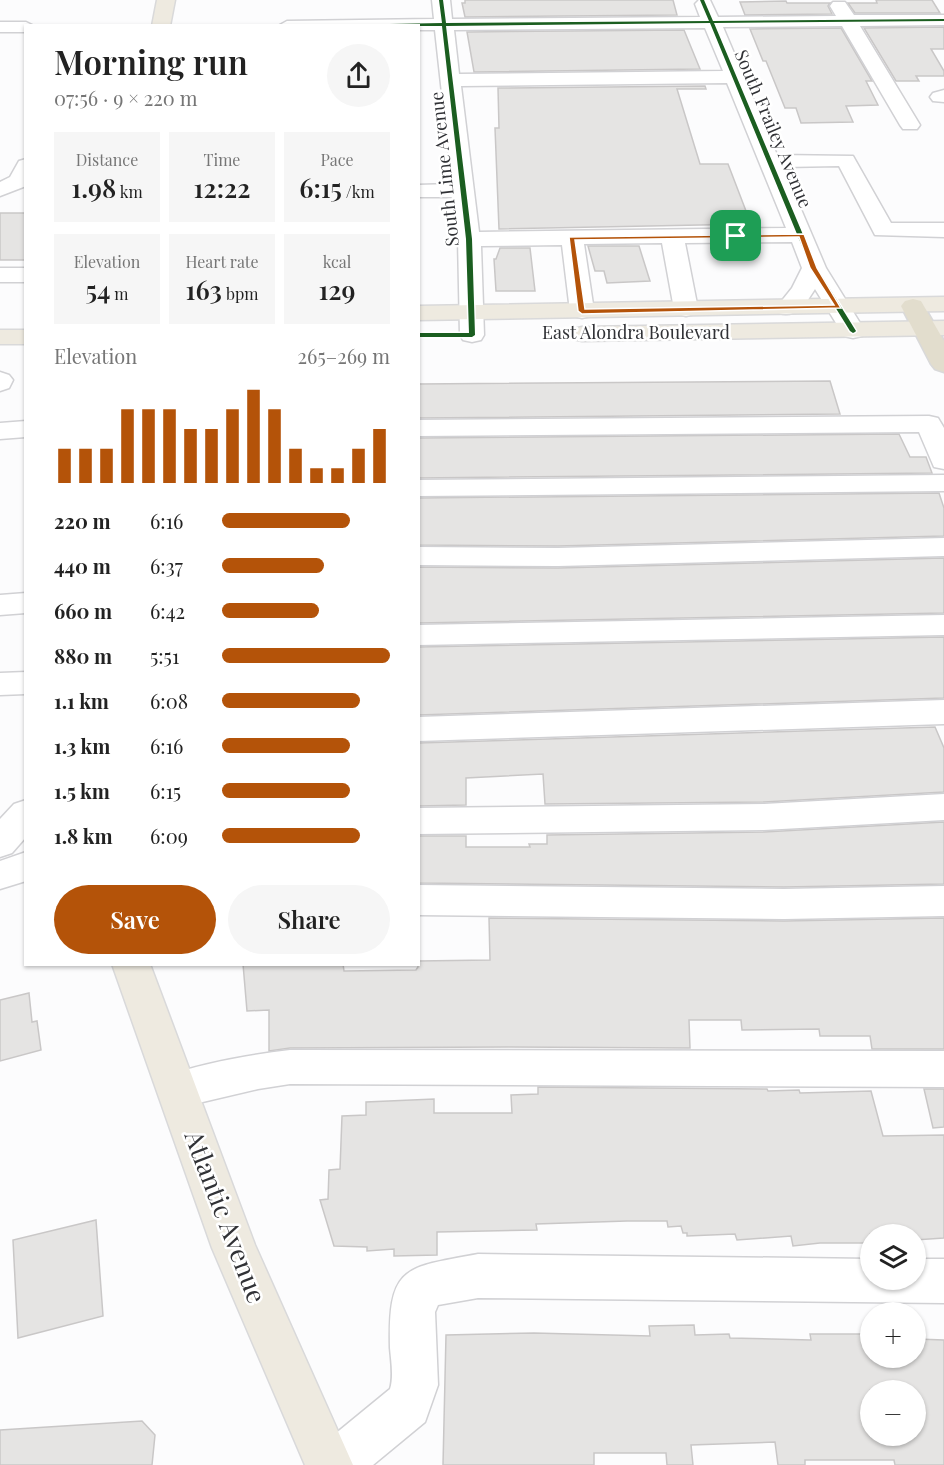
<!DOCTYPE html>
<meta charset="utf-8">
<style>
body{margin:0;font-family:"Playfair Display",serif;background:#f6f6f6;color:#222;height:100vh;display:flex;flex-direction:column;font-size:22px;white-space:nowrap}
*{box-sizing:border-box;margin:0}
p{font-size:20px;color:#767676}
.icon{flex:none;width:33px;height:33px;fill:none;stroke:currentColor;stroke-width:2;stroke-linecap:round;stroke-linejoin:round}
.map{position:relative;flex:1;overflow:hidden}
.panel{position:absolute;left:24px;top:24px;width:396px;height:942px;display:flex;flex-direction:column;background:#fff;border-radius:0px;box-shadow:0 2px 4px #0004}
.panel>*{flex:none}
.tools{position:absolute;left:860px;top:1224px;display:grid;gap:12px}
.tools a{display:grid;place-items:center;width:66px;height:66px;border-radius:50%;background:#fff;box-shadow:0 2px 4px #0004;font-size:30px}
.pin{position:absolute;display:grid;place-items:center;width:51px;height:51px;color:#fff;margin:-26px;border-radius:12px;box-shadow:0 3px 9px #0006}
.round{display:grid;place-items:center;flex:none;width:63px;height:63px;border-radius:32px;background:#f6f6f6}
.headline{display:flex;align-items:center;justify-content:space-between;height:102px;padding:0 30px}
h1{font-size:33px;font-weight:600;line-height:45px}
.stats{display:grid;grid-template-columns:repeat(3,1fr);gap:9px;height:102px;padding:6px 30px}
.stats div{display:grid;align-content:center;border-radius:0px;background:#f6f6f6;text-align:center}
.stats b{font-size:26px;font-weight:600}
.stats small{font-size:16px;font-weight:400}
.stats p{font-size:16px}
.chart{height:168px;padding:12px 30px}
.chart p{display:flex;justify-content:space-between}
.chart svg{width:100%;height:108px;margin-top:6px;stroke:#b45309;stroke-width:6}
.action{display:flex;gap:12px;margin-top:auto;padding:12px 30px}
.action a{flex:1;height:69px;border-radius:36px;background:#b45309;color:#fff;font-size:24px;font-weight:600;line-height:69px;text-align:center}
.action a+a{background:#f6f6f6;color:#222}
ul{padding:0 30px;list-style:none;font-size:20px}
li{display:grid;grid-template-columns:96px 72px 1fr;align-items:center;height:45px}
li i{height:15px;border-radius:8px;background:#b45309}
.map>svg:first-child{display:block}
</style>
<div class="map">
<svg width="944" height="1465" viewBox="0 0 944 1465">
<rect width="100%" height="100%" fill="#fcfcfd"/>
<!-- building -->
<g fill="#e5e4e3" stroke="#c9c7c7" stroke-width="1.5" fill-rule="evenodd">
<path d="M465 0H673L677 15 465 17 462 3H465Z"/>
<path d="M876 0H932L940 13H855L848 3H877Z"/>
<path d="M786 1 787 3H830L828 6 832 14 745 15 740 2Z"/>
<path d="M944 27V49H931L944 71V76H916L919 81H896L864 28Z"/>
<path d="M841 28 872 81H866L878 105 846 106 853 122 801 123 796 108H785L766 61H763L750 29Z"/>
<path d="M684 30 700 69 474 72 467 32Z"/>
<path d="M705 86 706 89H677L700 164H728L751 224 499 229 495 128H499L498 88Z"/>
<rect x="0" y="213" width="26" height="47"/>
<path d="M588 246H639L650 281 607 283 604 271H595Z"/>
<path d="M500 248H530L535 291H496L494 259H496Z"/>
<path d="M830 381 840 414 418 418V384Z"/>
<path d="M899 434 910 457H926L932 473 418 478V438Z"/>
<path d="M939 493 944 508V536L558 546 418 545V498Z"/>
<path d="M944 558V613L418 623V567L558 568Z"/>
<path d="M944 637V698L418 715V647Z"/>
<path d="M935 727 944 748V792L764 802 545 804 543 774 466 778V805L418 806V743Z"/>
<path d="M944 822V884L784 887 419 883V836H466V847H530L529 844H547V835L764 832Z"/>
<path d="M489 918 784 921 944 918V1049H872L870 1036H820L819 1029 742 1030 741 1020H689L690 1048 509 1047 290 1048 269 1051V1010L247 1011 243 964H343L344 971 416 970 418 967V961L490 960Z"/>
<path d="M29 993 32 1022 37 1021 41 1050 0 1061V1000Z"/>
<path d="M538 1087 767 1089 768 1091 799 1090 800 1093 871 1091 883 1136 944 1135V1238L915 1240V1234H870V1243H820L793 1246 791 1236 737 1240 735 1234 687 1236V1233H683L681 1226 668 1227 667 1221H627L536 1224 537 1230 437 1232V1255L394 1256V1249L367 1251V1247L334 1246 320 1200 328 1199 329 1170 340 1169 342 1116 366 1115V1102L434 1099V1113H512L511 1095 538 1094Z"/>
<path d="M924 1089H944V1127L933 1128Z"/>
<path d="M96 1220 103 1316 18 1338 13 1240Z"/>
<path d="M866 1324H870V1358H915V1330L917 1339 944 1340V1465H895L894 1460H805V1465H778L775 1442 691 1445 693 1465H667L666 1453H594V1465H443L446 1335 534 1333 650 1336 649 1326 694 1325 695 1335 729 1334 730 1338 811 1340 810 1334H868ZM870 1390H915V1436H870Z"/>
<path d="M142 1421 155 1435 152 1465H0V1430Z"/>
</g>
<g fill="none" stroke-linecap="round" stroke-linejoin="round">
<!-- minor casing -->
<g stroke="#d1d1d4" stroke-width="3">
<g id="minor">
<path d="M432 0H450L452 19 700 17 695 4 699 0H710L718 17 836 16 830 6 833 2H845L854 15H944V25L860 26 920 125 917 129H903L900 125 842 26 723 27 777 155 853 156 891 223H944V237L875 235 839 166 783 167 826 268 865 331 862 336 853 338 844 336 815 289C806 303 798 318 779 313L776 308 792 288 802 268 792 242 685 243 698 309 695 314 686 316 677 314 674 309 662 243 584 244 594 311 591 316 582 318 573 316 570 311 562 245 481 246 484 335 481 340 472 342 463 340 460 335 458 239 453 197H418V185L452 184 435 30H418V26H278L287 21 434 19ZM705 28 723 71 459 74 454 30ZM727 83 786 228 479 232 461 86Z"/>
<path d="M0 22H26L34 26H26V32H0Z"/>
<path d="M944 90V102L933 101 930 97 933 93Z"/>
<path d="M26 159V186L0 196V182L10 177 19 161Z"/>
<rect x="0" y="268" width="26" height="14"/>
<path d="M0 372 9 375 13 380 9 388 0 391Z"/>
<path d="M929 416 938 418 944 428V469L934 467 919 432 418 436V420Z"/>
<path d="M26 421V437L0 439V423Z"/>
<path d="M944 475V491L418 496V480Z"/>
<path d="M944 538V556L558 566 418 565V547L558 548Z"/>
<path d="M26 593V613L0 615V595Z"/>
<path d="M944 615V635L418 645V625Z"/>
<path d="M26 672V694L0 695V673Z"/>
<path d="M944 700V724L418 741V717Z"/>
<path d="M944 794V820L764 830 418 834V808L764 804Z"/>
<path d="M26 800V837L12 853 0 857V819L14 804Z"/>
<path d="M26 852V881L0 889V861Z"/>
<path d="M418 885 784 889 944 886V916L784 919 418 915Z"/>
<path d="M290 1050 944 1051V1087L290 1084 258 1089 177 1108 163 1103 157 1090 163 1077C203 1063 248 1055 290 1050Z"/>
<path d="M478 1254 870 1259V1280H915V1259H944V1303L478 1298 438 1305 435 1312 438 1385 425 1422 373 1465H311L318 1448 390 1389C394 1377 391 1360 390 1348 388 1265 404 1268 478 1254Z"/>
</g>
</g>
<!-- major casing -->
<g stroke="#d9d9da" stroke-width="3">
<g id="major">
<path d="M157 0H175L170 26H152Z"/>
<path d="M944 297V311L418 320V306Z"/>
<path d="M944 321V335L582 341 573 339 570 334 573 329 582 327Z"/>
<rect x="0" y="330" width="26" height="14"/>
<path d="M112 964H150L255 1245 353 1465H305L212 1248Z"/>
</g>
</g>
<!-- highway casing -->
<g stroke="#d9d9da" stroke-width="3">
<path id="highway" d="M913 299 921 301 944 341V372L935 369 931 364 901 306 905 301Z"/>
</g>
<!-- minor -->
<use href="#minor" fill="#fff" fill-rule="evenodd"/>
<!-- major -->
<use href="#major" fill="#eeeae0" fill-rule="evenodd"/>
<!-- highway -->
<use href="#highway" fill="#e2ddcd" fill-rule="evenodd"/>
<!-- cycleway casing -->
<g stroke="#fff" stroke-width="3">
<path id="cycleway" d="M439 0H443L446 23 709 21 700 0H704L713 21 944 19V21L714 23 817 268 856 331 855 332 853 333 850 331 811 268 710 23 446 26 472 239 475 335 472 337H418V333H469L466 239 442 26H285L442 23Z"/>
</g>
<!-- cycleway -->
<use href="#cycleway" fill="#1b5e20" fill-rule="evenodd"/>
</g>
<!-- route -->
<path fill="#b45309" stroke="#fff" stroke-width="1.5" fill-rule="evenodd" d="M804 234 817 268 841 308 582 314 578 311 569 237ZM799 237 810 268 834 305 585 309 575 240Z"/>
<g text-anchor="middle" stroke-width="5" stroke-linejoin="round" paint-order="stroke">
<!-- far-street labels -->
<g font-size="18" fill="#313236" stroke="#fff">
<text transform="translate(773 129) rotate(67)" y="6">South Frailey Avenue</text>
<text transform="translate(445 169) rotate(-96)" y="6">South Lime Avenue</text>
<text x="636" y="339">East Alondra Boulevard</text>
</g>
<!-- near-street labels -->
<g font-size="26" fill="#313236" stroke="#fff">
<text transform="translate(225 1217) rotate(69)" y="9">Atlantic Avenue</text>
</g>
</g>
</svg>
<div class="tools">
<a><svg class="icon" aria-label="layers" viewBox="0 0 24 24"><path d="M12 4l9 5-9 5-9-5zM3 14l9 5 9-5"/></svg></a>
<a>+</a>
<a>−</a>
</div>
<div class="pin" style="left:736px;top:236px;background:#1e9e55"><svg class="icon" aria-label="arrive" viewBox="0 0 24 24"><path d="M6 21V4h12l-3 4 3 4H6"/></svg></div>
<section class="panel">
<div class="headline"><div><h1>Morning run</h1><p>07:56 · 9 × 220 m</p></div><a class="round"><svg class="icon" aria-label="share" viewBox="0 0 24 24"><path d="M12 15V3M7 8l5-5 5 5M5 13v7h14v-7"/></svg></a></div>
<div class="stats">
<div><p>Distance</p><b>1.98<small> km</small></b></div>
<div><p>Time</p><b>12:22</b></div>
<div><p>Pace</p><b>6:15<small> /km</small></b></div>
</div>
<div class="stats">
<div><p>Elevation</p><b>54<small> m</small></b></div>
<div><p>Heart rate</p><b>163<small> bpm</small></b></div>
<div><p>kcal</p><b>129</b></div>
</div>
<div class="chart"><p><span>Elevation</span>265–269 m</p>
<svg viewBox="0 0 160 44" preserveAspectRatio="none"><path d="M5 44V30M15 44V30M25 44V30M35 44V14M45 44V14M55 44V14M65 44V22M75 44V22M85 44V14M95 44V6M105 44V14M115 44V30M125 44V38M135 44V38M145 44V30M155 44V22"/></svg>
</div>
<ul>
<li><b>220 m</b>6:16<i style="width:76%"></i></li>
<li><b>440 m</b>6:37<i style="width:61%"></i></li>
<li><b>660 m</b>6:42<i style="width:58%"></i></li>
<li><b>880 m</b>5:51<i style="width:100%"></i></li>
<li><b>1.1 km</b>6:08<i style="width:82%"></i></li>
<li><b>1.3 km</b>6:16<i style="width:76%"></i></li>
<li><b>1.5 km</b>6:15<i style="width:76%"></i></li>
<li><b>1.8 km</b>6:09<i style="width:82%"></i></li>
</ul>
<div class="action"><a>Save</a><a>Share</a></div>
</section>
</div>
